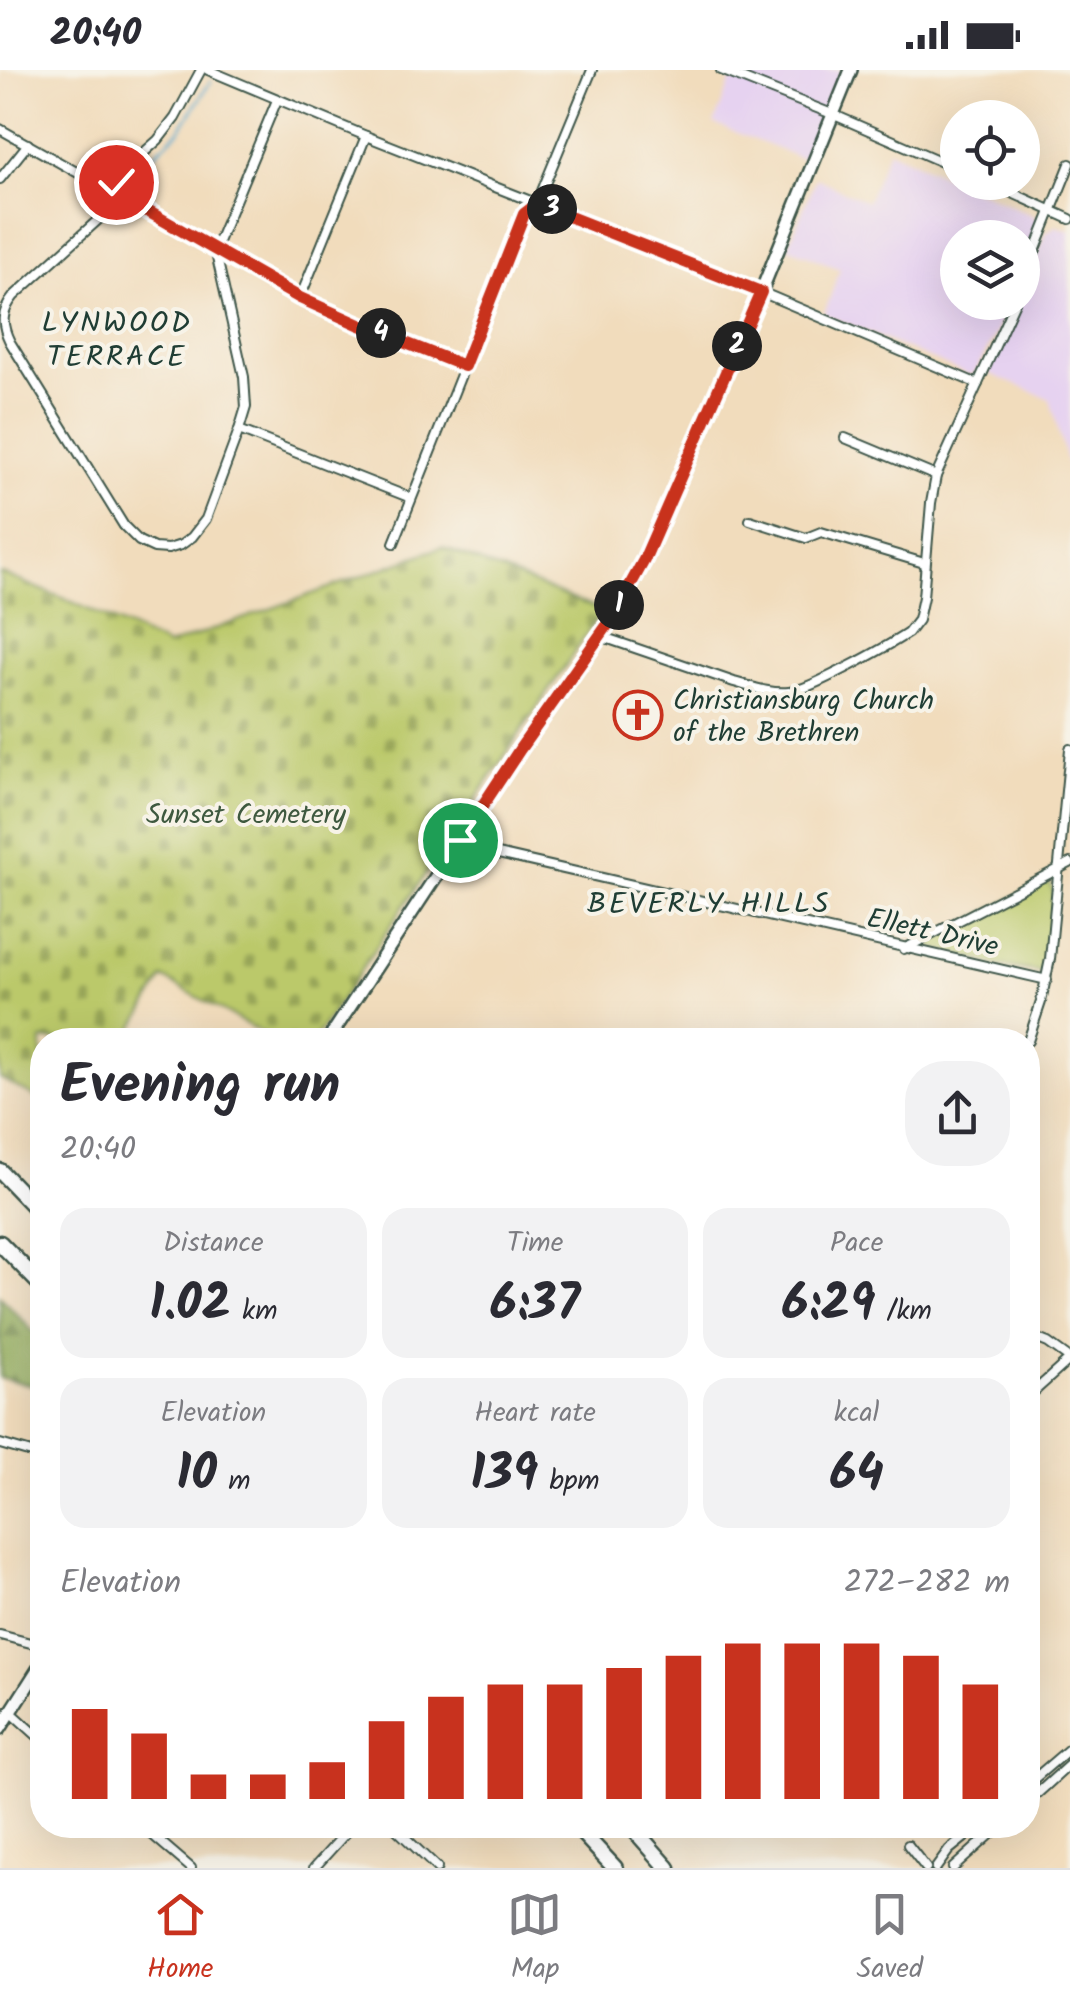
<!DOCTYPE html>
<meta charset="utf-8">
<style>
body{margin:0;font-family:Kalam,sans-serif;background:#f2f2f3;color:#2b2b33;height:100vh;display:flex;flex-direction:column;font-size:38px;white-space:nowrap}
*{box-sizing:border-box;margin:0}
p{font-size:32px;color:#7c7c81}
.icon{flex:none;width:55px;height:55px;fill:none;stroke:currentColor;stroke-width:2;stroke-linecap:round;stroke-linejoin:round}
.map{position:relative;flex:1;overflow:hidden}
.side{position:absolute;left:30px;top:958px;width:1010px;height:810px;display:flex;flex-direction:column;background:#fff;border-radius:40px;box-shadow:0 10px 40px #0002}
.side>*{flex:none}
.fabs{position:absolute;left:940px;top:30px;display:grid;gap:20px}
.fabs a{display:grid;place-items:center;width:100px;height:100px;border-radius:50%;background:#fff;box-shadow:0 10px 40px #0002;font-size:50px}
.pin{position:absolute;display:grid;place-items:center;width:85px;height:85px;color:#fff;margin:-42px;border:5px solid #fff;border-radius:50%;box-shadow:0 2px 10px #0007}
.km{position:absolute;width:50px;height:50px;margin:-25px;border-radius:50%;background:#222;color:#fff;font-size:28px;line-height:50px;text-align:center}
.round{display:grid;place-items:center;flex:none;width:105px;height:105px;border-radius:40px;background:#f2f2f3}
.summary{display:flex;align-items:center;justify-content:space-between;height:170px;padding:0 30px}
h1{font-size:55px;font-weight:600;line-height:75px}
.stats{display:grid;grid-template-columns:repeat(3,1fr);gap:15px;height:170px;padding:10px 30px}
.stats div{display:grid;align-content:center;border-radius:25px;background:#f2f2f3;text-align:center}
.stats b{font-size:50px;font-weight:600}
.stats small{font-size:28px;font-weight:400}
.stats p{font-size:28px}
.chart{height:280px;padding:20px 30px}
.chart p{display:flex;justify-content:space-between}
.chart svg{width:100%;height:180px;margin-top:10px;stroke:#c8321e;stroke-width:6}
.status{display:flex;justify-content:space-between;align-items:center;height:70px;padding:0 50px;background:#fff;direction:ltr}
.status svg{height:28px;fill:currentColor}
.dock{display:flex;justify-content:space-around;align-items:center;height:140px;border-top:2px solid #e1e1e2;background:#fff;font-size:28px;color:#7c7c81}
.dock a{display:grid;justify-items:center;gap:5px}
.dock .on{color:#c8321e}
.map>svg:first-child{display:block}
</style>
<div class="status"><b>20:40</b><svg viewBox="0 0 49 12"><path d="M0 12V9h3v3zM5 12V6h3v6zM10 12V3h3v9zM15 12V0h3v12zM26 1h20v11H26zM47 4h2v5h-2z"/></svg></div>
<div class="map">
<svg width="1070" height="1798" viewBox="0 0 1070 1798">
<defs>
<pattern id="forest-firs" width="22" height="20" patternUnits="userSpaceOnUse" patternTransform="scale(2.5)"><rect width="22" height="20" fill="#94ad5f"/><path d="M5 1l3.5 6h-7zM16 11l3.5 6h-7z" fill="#788e4f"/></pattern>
<pattern id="cemetery-stones" width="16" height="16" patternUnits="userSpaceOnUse" patternTransform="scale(2.5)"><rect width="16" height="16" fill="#bbc96b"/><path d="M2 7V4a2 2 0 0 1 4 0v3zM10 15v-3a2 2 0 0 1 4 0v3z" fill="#97a459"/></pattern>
</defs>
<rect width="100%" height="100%" fill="#f7f3e8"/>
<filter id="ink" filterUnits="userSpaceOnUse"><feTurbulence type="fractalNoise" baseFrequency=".01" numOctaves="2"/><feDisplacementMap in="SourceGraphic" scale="20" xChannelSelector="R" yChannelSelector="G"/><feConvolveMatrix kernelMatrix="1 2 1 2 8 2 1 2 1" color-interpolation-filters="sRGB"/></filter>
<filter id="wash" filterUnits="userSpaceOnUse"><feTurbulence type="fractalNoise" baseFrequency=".0048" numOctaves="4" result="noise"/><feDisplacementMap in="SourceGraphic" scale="40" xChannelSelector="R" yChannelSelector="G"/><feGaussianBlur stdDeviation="2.25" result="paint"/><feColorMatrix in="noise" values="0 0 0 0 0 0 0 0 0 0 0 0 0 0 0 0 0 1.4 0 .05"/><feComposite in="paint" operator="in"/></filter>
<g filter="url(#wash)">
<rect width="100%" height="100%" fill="#f1dcbc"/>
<!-- built -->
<g fill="#e6d2f0">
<path d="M735 0H842L806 90 714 54Z"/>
<path d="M888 80 1034 146 1039 151V157L1023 198 1022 168H958V232L1009 233 996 264 974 304 969 305 824 244 840 199 788 177 816 108 867 132Z"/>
<path d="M1056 156 1070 161V405L1050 329 988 303 1018 233 1022 232 1023 222 1046 163Z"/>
</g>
<!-- green -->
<path fill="#bbc96b" stroke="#6d8350" stroke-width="2.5" d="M1046 811 1052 816 1053 822 1046 891 1045 898 1040 902 1000 896 927 877 932 871Z"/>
<!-- forest -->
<path fill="url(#forest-firs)" stroke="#5a754a" stroke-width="2.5" d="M0 1226 42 1271V1317L0 1308Z"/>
<!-- cemetery -->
<path fill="url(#cemetery-stones)" stroke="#6d8350" stroke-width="2.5" d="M442 477 602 541 314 970H275L163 908 127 970H42V1031L0 1008V503L70 531 168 576Z"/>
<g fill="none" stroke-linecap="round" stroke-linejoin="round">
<!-- stream -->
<g stroke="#54abd1" stroke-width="2.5">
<path d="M146 92 179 61 211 11"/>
<path d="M130 107 139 99"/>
</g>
</g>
</g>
<g filter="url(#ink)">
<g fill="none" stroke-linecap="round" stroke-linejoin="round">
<!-- minor casing -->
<g stroke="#3e5548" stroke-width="12">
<g id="minor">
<path d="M201 0 175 48 158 70 122 102 116 111 109 140 14 226C1 242 1 254 10 272L124 456 139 471 154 478 168 479 181 475 192 467 206 449 239 360 246 337 244 307 215 179 277 30"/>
<path d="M208 0 366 66 761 222 978 314"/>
<path d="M721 0 832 44 958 99"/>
<path d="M0 59 300 228 360 255 464 296"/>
<path d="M0 109 28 74"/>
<path d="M988 112 1070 149"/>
<path d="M1022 214 1070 94"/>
<path d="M300 228 366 66"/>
<path d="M239 360 411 428"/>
<path d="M845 368 936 406"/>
<path d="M750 450 806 468 821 462 924 493"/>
<path d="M394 473 525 144 537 133 592 0"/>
<path d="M600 566 734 612C752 617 771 624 789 622 810 620 888 576 908 563L918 550 923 527 931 433 936 406 1015 232"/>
<path d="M459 771 485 781 1047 910"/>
<path d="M904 879 1070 793"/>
<path d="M1028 971 1041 932 1050 889 1070 679"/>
<path d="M1028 1265 1048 1273 1070 1289"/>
<path d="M1028 1327 1070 1289"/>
<path d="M0 1374 42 1386"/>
<path d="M0 1565 42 1576"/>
<path d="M12 1643 42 1670"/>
<path d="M1028 1714 1070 1678"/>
<path d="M1028 1732 1070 1694"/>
<path d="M141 1755 191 1798"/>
<path d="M392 1755 437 1798"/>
<path d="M908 1775 926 1798"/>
<path d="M314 1798 353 1755"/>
<path d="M936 1798 949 1780 980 1755"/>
<path d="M953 1798 1001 1755"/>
</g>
</g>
<!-- secondary casing -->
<g stroke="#3e5548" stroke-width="16">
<g id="secondary">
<path d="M328 970 520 679 611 550 644 490 761 222 851 0"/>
<path d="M0 1659 42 1593"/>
</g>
</g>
<!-- motorway casing -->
<g stroke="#3e5548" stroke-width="19">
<g id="motorway">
<path d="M0 1101 42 1145"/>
<path d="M0 1173 42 1216"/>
<path d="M575 1755 615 1798"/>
<path d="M630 1755 668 1798"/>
</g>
</g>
<!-- minor -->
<use href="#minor" stroke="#fff" stroke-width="8"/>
<!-- secondary -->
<use href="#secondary" stroke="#fff" stroke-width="11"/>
<!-- motorway -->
<use href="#motorway" stroke="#fff" stroke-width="14"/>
</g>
</g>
<g fill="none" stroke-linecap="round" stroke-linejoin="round" filter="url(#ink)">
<!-- route casing -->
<g stroke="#fff" stroke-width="20">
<path id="route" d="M116 112 114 122 300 228 360 255 464 296 524 144 537 134 761 222 644 490 611 550 520 679 460 770"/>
</g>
<!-- route -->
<use href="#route" stroke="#c8321e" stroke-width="12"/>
</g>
<!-- icons -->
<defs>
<g id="church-ring" transform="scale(2.5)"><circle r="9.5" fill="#f7f3e8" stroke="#c8321e" stroke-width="1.5"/><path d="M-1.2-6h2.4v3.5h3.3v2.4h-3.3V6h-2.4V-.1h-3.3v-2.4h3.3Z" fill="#c8321e"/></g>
</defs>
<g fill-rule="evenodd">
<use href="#church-ring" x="638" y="645"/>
</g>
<g text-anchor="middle" stroke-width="8" stroke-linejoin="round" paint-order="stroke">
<!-- poi labels -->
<g font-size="28" fill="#1f3d34" stroke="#f7f3e8" text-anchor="start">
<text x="673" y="639">Christiansburg Church<tspan x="673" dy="32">of the Brethren</tspan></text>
</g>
<!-- park labels -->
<g font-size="28" fill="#3e593f" stroke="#f7f3e8">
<text x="246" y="753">Sunset Cemetery</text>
</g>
<!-- street labels -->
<g font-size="28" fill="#1f3d34" stroke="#f7f3e8">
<text transform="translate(933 861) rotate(13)" y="10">Ellett Drive</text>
</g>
<!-- neighbourhood labels -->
<g font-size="30" letter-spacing="2.5" fill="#1f3d34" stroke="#f7f3e8">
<text x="117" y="262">LYNWOOD<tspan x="117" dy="34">TERRACE</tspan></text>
<text x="709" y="843">BEVERLY HILLS</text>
</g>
</g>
</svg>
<div class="fabs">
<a><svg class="icon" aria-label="locate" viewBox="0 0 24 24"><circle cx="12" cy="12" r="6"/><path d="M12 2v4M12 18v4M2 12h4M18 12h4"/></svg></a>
<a><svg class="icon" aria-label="layers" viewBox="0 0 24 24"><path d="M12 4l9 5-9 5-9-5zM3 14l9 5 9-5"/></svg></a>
</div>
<div class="pin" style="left:460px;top:770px;background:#1e9e55"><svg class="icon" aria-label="arrive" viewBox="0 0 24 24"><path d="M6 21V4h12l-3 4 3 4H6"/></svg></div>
<div class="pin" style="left:116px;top:112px;background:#d93025"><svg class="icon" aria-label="check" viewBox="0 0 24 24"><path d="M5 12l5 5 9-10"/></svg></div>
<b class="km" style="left:619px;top:535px">1</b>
<b class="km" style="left:737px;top:276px">2</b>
<b class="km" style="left:552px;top:139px">3</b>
<b class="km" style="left:381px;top:263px">4</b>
<section class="side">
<div class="summary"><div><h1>Evening run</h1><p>20:40</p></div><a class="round"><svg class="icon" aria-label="share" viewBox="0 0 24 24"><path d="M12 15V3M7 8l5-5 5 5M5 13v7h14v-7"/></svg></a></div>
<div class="stats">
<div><p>Distance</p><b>1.02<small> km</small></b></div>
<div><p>Time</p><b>6:37</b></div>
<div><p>Pace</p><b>6:29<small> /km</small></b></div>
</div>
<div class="stats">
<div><p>Elevation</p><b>10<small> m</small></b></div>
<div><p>Heart rate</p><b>139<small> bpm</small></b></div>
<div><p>kcal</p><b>64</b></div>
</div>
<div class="chart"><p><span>Elevation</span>272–282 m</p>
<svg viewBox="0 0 160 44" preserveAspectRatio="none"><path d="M5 44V22M15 44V28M25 44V38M35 44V38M45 44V35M55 44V25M65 44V19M75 44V16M85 44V16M95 44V12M105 44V9M115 44V6M125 44V6M135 44V6M145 44V9M155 44V16"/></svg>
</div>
</section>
</div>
<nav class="dock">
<a class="on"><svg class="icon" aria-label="home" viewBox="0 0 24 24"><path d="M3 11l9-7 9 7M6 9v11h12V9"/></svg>Home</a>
<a><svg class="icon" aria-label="map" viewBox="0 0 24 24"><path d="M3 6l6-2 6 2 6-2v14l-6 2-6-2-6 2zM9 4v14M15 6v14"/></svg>Map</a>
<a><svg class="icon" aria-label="saved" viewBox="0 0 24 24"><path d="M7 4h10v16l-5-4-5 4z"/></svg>Saved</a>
</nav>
